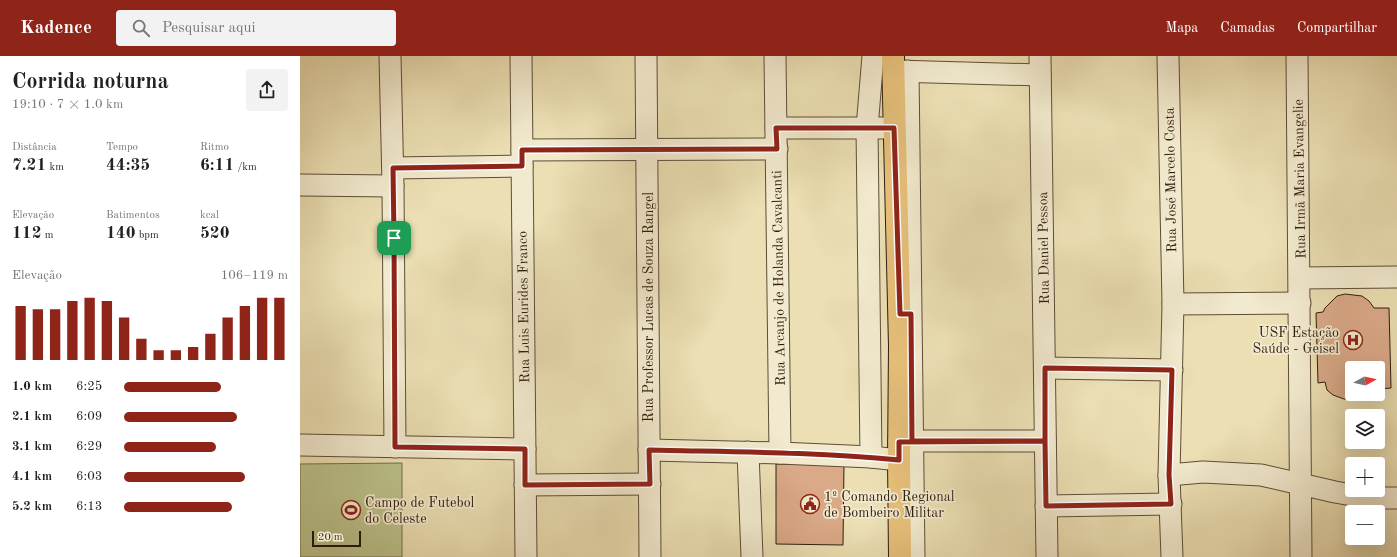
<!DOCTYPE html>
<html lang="pt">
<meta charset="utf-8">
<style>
body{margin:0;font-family:"Old Standard TT",serif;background:#f2f2f2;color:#222;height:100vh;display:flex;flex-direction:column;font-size:15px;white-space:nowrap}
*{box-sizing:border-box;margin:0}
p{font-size:13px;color:#767676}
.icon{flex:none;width:22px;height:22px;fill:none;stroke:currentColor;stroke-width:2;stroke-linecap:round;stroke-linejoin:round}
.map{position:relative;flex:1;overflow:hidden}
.sheet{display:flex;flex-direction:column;background:#fff;width:300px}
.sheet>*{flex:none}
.needle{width:26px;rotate:82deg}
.controls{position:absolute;left:1045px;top:305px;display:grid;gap:8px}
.controls a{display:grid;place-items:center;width:40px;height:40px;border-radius:4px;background:#fff;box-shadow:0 4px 16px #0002;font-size:20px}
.scale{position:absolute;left:12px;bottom:10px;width:49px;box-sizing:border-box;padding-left:4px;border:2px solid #2f1c0e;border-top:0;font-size:11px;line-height:14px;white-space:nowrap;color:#2f1c0e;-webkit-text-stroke:3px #f2eace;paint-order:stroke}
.pin{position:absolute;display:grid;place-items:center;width:34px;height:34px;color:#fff;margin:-17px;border-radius:8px;box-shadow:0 2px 6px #0006}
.round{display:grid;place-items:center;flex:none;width:42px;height:42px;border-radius:4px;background:#f2f2f2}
.summary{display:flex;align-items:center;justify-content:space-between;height:68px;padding:0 12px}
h1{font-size:22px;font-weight:600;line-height:30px}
.metrics{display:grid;grid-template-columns:repeat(3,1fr);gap:6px;height:68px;padding:4px 12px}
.metrics div{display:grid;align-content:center}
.metrics b{font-size:17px;font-weight:600}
.metrics small{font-size:11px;font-weight:400}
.metrics p{font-size:11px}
.chart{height:112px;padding:8px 12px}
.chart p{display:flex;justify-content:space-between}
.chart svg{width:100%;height:72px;margin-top:4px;stroke:#8f2418;stroke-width:6}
ul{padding:0 12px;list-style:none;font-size:13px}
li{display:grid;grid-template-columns:64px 48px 1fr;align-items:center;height:30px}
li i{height:10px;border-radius:5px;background:#8f2418}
header{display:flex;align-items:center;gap:24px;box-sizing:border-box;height:56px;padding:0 20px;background:#8f2418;color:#fff}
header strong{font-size:19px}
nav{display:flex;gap:22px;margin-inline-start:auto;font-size:14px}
.search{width:280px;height:36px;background:#f2f2f2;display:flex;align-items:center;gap:10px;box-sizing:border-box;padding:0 14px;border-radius:4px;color:#767676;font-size:15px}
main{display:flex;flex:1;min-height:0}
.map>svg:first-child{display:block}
</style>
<header>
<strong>Kadence</strong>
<div class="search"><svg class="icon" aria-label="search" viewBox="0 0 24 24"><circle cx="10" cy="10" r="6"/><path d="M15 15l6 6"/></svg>Pesquisar aqui</div>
<nav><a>Mapa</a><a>Camadas</a><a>Compartilhar</a></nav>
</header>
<main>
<section class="sheet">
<div class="summary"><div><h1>Corrida noturna</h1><p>19:10 · 7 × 1.0 km</p></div><a class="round"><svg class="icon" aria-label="share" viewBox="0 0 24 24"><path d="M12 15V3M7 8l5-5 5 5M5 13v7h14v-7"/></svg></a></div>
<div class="metrics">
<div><p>Distância</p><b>7.21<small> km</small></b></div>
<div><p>Tempo</p><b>44:35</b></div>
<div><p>Ritmo</p><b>6:11<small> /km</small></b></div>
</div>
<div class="metrics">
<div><p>Elevação</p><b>112<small> m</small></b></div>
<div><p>Batimentos</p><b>140<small> bpm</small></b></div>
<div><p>kcal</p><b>520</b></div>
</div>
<div class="chart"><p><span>Elevação</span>106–119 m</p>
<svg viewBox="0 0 160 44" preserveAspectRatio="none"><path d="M5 44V11M15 44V13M25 44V13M35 44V8M45 44V6M55 44V8M65 44V18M75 44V31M85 44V38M95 44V38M105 44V36M115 44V28M125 44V18M135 44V11M145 44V6M155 44V6"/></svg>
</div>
<ul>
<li><b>1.0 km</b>6:25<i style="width:59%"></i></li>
<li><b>2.1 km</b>6:09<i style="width:69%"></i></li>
<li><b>3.1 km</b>6:29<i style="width:56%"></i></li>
<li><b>4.1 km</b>6:03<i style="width:74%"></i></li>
<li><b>5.2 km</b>6:13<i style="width:66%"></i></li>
</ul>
</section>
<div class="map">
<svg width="1097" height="501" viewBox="0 0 1097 501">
<rect width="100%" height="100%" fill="#ebdfb3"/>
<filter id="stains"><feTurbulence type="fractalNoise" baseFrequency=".005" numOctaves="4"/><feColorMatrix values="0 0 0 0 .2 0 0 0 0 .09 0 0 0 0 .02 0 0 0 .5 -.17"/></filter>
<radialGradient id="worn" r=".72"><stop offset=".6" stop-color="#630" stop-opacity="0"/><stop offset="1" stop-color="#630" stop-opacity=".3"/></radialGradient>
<!-- green -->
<path fill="#bbc18a" stroke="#756e4c" d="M102 407V501H0V408Z"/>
<!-- building -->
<g fill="#daa988" stroke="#2f1c0e">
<path d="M1045 238 1062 240 1069 245 1074 252H1089L1091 332 1078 333V312H1052V338H1076L1067 344 1044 343 1033 339 1027 334 1025 326 1018 327 1016 257 1023 256 1025 252 1037 240Z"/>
<path d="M476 408H544L543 489 476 488Z"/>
</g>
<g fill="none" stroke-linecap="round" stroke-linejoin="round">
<!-- minor casing -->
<g stroke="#5e4d37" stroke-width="23">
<g id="minor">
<path d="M90 0 93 130 95 391"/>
<path d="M221 0 226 501"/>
<path d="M346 0 350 501"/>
<path d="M475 0 480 397"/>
<path d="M573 0 567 72 571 401 599 404"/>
<path d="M740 0 747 501"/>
<path d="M868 0 873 248 869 419 872 501"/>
<path d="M997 0 1001 501"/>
<path d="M595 15 740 19"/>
<path d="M608 15 614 501"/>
<path d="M476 72H594"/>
<path d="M222 94 477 93"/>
<path d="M93 112 222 110"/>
<path d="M0 129 93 130"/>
<path d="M1000 222 1097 221"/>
<path d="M873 248 1000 247"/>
<path d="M745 312 872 314"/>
<path d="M599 385H745"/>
<path d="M0 389 225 393"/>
<path d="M349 394 480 397 571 401"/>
<path d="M448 396 452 501"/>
<path d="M869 419 903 416 961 419 1035 436 1069 442H1097"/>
<path d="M225 429 350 428"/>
<path d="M746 450 871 448"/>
</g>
</g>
<!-- major casing -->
<g stroke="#2f1c0e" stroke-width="24">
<path id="major" d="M593 0 600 290 599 404 600 501"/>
</g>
<!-- minor -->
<use href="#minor" stroke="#f2eace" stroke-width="21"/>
<!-- major -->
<use href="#major" stroke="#e6c07a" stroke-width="22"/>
</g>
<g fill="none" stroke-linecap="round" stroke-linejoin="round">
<!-- route casing -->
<g stroke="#fff" stroke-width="8">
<path id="route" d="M94 182 95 391 225 393V429L350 428 349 394C432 396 516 396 599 404V386L745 385 746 450 871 448 869 419 872 314 745 312V385H612L611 258H600L594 72H476L477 93 222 94V110L93 112 94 182"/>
</g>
<!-- route -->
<use href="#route" stroke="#8f2418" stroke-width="5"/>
</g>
<!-- icons -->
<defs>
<g id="hospital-ring" transform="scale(1)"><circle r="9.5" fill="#f2eace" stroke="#8f2418" stroke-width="1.5"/><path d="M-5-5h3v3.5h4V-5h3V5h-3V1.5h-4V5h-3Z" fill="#8f2418"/></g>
<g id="civic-ring" transform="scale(1)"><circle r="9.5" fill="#f2eace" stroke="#8f2418" stroke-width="1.5"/><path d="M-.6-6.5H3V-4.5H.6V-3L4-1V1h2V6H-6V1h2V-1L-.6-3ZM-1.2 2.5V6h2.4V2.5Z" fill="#8f2418"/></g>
<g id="stadium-ring" transform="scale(1)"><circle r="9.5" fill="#f2eace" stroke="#8f2418" stroke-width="1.5"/><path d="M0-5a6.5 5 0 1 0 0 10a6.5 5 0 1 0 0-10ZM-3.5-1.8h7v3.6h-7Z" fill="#8f2418"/></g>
</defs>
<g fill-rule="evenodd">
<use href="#hospital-ring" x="1053" y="284"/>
<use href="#civic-ring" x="510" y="448"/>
<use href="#stadium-ring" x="51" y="454"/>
</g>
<g text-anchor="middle" stroke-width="3.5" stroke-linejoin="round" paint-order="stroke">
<!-- street labels -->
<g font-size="14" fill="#2f1c0e" stroke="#f2eace">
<text transform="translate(999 123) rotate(-91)" y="5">Rua Irmã Maria Evangelie</text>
<text transform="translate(870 124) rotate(-91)" y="5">Rua José Marcelo Costa</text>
<text transform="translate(743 192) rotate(-91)" y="5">Rua Daniel Pessoa</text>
<text transform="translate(478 222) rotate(-91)" y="5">Rua Arcanjo de Holanda Cavalcanti</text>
<text transform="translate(223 251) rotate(-91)" y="5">Rua Luis Eurides Franco</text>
<text transform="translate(348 251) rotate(-90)" y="5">Rua Professor Lucas de Souza Rangel</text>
</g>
<!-- poi labels -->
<g font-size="14" fill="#2f1c0e" stroke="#f2eace" text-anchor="start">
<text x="1039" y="281" text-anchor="end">USF Estação<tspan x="1039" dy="16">Saúde - Geisel</tspan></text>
<text x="524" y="445">1º Comando Regional<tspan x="524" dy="16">de Bombeiro Militar</tspan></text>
<text x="65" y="451">Campo de Futebol<tspan x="65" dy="16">do Celeste</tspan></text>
</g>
</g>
<rect width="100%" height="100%" filter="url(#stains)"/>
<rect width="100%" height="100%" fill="url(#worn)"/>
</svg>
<div class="controls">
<a><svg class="needle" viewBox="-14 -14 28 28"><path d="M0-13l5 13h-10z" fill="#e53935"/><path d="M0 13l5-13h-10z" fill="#767676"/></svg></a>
<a><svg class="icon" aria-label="layers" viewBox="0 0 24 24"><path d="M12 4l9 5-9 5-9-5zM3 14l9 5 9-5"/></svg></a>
<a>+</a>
<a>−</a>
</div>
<div class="scale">20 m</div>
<div class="pin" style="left:94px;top:182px;background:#1e9e55"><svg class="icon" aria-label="arrive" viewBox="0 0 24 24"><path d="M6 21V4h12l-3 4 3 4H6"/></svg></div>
</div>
</main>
